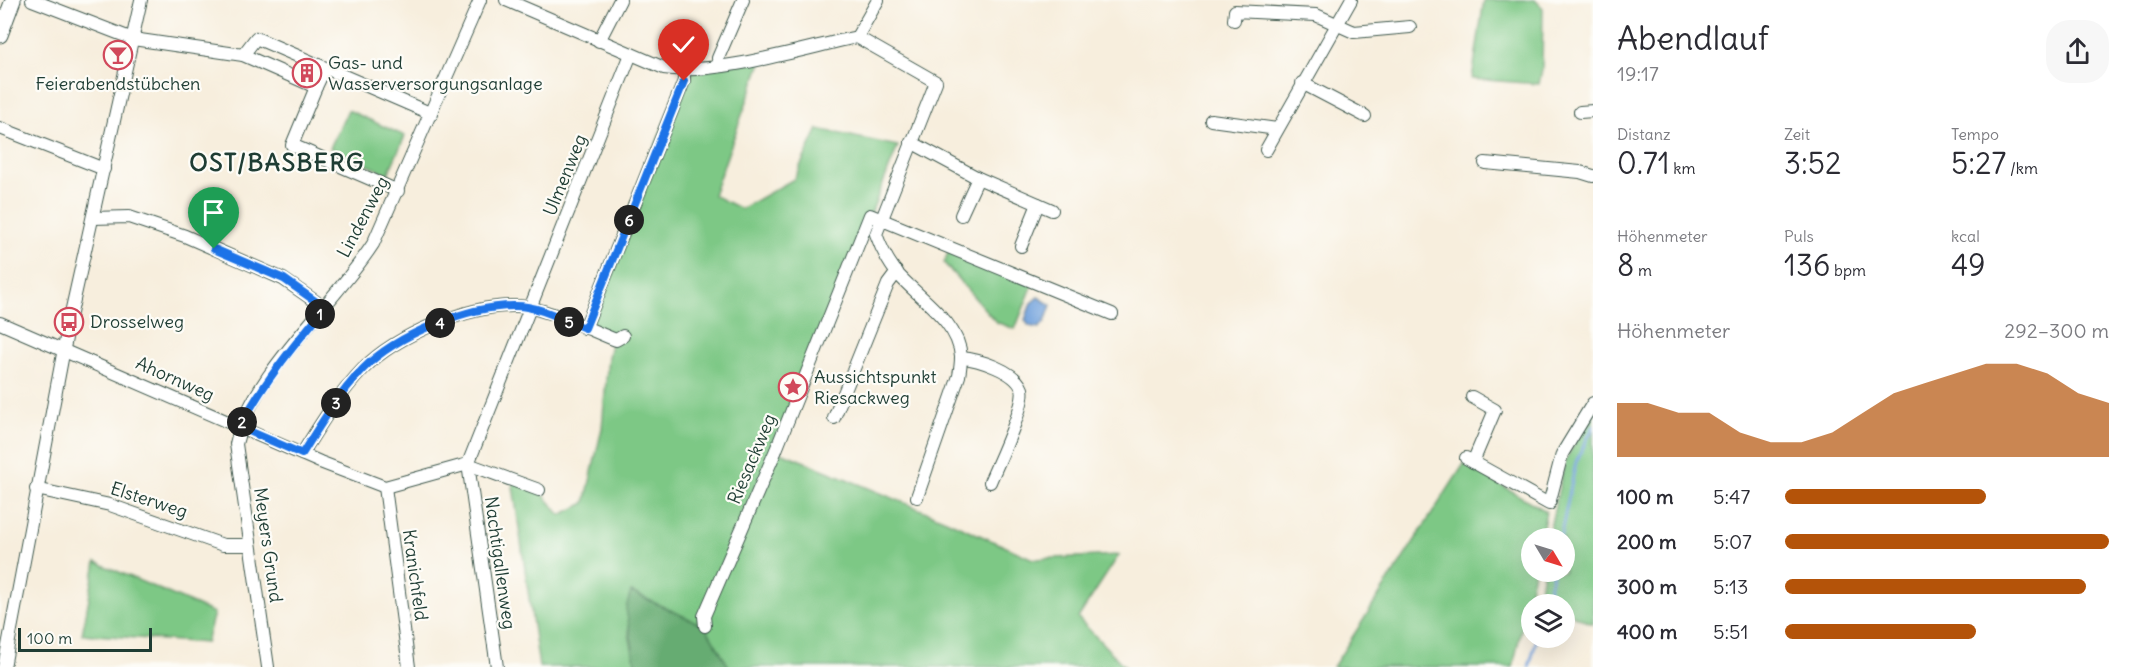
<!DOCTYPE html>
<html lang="de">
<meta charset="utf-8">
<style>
body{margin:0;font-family:Delius,sans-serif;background:#f7f7f7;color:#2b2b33;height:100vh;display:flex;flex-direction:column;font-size:22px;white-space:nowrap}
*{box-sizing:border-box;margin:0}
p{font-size:20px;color:#7c7c81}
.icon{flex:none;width:33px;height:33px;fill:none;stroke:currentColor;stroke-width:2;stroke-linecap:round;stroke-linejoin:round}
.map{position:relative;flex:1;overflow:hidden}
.sheet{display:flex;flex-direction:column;background:#fff;width:540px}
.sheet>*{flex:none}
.needle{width:39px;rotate:128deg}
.tools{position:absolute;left:1521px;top:528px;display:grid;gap:12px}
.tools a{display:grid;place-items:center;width:54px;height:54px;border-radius:50%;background:#fff;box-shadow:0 6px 24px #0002;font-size:30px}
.scale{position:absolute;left:18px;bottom:15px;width:134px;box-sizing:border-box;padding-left:6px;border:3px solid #1f3d34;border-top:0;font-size:16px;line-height:21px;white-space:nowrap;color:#1f3d34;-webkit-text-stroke:4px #fdfcf7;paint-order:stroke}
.pin{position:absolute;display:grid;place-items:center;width:51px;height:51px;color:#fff;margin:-62px -26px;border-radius:50% 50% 50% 0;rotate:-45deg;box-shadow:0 0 6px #0007}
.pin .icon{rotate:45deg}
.km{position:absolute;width:30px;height:30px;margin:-15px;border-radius:50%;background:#222;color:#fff;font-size:16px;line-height:30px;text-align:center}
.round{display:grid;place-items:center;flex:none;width:63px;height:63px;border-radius:24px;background:#f7f7f7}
.overview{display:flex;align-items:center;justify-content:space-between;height:102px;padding:0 24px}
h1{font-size:33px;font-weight:600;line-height:45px}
.stats{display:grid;grid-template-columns:repeat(3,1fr);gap:9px;height:102px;padding:6px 24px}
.stats div{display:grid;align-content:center}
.stats b{font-size:30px;font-weight:600}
.stats small{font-size:16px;font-weight:400}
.stats p{font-size:16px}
.chart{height:168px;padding:12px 24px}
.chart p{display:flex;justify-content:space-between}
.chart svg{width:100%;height:108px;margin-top:6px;fill:#b45309;opacity:.7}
ul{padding:0 24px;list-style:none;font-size:20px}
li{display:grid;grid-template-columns:96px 72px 1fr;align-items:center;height:45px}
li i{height:15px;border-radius:8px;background:#b45309}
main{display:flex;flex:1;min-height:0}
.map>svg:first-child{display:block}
</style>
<main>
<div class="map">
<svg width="1593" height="667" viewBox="0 0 1593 667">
<rect width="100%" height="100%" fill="#fdfcf7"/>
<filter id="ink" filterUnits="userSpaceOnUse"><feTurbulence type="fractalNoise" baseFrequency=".0167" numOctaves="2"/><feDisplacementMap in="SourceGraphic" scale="12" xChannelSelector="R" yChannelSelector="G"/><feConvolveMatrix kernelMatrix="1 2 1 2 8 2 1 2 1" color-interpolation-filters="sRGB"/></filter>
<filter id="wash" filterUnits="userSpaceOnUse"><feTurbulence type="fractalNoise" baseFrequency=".008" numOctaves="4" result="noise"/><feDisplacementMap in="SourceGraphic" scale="24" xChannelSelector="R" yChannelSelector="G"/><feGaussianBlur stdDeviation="1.35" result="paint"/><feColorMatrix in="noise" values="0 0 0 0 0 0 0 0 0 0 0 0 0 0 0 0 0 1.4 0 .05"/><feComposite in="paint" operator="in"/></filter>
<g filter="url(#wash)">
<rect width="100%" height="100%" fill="#f7eedd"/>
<!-- green -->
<g fill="#7dc885" stroke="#4e825c" stroke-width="1.5">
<path d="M1484 0H1535L1543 8 1542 70 1539 84 1472 79Z"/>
<path d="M763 57 713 195 741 209 794 179 818 129 898 146 776 450 946 520 1033 559 1119 555 1078 618 1125 667H729L705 626 631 592 629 634 636 667H539L512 479 539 490 561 515 585 503 602 428 608 357 612 339 585 328 684 71Z"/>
<path d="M348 110 405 136 388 174 330 148Z"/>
<path d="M950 247 1034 282 1015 329 996 322 944 263Z"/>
<path d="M1593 411V624L1565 612 1564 604H1546L1538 601 1543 572H1564V538H1548L1550 528 1565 461Z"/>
<path d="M1464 464 1546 511 1541 538H1532L1534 572 1513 667H1333Z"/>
<path d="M96 562 214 613 206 643 82 634Z"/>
</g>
<!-- forest -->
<path fill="#66ac72" stroke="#427453" stroke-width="1.5" d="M631 592 705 626 729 667H636L626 608Z"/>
<!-- water -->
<path fill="#73a3dd" stroke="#497088" stroke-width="1.5" d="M1038 297 1051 305 1045 322 1039 328 1029 326 1025 320 1031 303Z"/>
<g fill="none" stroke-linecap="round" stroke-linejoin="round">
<!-- stream -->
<g stroke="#73a3dd" stroke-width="3">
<path d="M1560 538 1576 462 1593 427"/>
<path d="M1545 604 1553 572"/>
<path d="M1529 667 1537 638"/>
</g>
</g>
</g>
<g filter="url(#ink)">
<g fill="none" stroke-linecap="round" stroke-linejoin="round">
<!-- minor casing -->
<g stroke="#3f584d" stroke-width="14">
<g id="minor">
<path d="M32 0 133 39 243 55 316 87 325 68"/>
<path d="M506 0 664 68C714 76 805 48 857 37L936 82 876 234C881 248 887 260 896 272 917 297 959 321 961 357 961 363 960 370 959 376L917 497"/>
<path d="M1234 20 1235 11 1316 15 1354 32 1410 27"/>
<path d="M857 37 878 0"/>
<path d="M599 41 620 0"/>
<path d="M243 55 256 38 432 114"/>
<path d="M719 66 718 58 743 0"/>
<path d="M1302 83 1365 116"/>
<path d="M316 87 292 145 398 191"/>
<path d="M1580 112 1593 111"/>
<path d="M1211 120 1277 129"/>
<path d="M0 128 104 169"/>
<path d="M911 142 978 178 1052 210"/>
<path d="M1266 150 1351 0"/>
<path d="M1485 163 1580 172 1593 176"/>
<path d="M961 215 978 178"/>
<path d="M93 218 129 217 185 236 283 279 325 308"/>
<path d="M1021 246 1038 204"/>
<path d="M0 323 320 462 385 487 468 464 539 490"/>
<path d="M585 328 684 81V71"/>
<path d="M961 358C978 359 1016 371 1022 389 1027 403 997 465 990 482"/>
<path d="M1472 397 1495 410 1473 462"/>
<path d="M834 418 888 284 897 272"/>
<path d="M302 454C320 425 339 394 363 369 396 335 470 304 517 306 542 306 590 330 616 340L623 336"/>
<path d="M1466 458 1549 504 1562 454 1593 403"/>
<path d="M385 487 409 667"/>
<path d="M36 489 110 505 223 545H249"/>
<path d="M705 626 704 616 776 450 870 215 1112 314"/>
<path d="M4 667 69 322 141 0"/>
<path d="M268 667 236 444C252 373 333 306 373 244L480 0"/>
<path d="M497 667 468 464 631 54"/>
</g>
</g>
<!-- major casing -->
<g stroke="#3f584d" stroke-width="17">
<path id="major" d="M0 35 13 0"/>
</g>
<!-- minor -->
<use href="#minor" stroke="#fff" stroke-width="12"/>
<!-- major -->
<use href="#major" stroke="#fff" stroke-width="15"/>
</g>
</g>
<g fill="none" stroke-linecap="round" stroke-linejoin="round" filter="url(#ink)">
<!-- route casing -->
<g stroke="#fff" stroke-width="12">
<path id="route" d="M214 249 284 279 325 308C293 346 263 383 240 427L302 454C320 425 339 394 363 369 396 335 469 305 516 306 539 306 564 320 585 328L684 81"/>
</g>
<!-- route -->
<use href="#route" stroke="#1a73e8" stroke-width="8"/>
</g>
<!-- icons -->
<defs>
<g id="bar-ring" transform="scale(1.5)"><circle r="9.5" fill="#fdfcf7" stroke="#d1495b" stroke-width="1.5"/><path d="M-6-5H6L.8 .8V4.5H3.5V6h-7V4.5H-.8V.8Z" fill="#d1495b"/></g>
<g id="building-ring" transform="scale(1.5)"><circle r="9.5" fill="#fdfcf7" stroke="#d1495b" stroke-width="1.5"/><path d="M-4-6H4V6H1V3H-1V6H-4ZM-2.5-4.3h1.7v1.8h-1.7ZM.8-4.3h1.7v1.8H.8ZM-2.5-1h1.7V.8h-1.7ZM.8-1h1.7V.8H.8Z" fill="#d1495b"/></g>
<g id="bus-ring" transform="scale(1.5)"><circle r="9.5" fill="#fdfcf7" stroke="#d1495b" stroke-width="1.5"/><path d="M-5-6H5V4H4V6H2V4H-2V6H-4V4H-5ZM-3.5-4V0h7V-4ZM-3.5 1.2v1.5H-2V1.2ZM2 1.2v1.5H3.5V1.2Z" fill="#d1495b"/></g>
<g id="sight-ring" transform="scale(1.5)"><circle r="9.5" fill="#fdfcf7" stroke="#d1495b" stroke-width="1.5"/><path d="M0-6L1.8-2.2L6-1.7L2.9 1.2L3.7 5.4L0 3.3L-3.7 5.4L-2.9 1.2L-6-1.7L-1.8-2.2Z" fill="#d1495b"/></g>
</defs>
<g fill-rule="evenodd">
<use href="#bar-ring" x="118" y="55"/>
<use href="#building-ring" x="307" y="73"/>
<use href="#bus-ring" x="69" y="322"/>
<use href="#sight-ring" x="793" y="387"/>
</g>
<g text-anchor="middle" stroke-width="4.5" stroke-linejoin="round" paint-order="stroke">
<!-- poi labels -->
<g font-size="18" fill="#1f3d34" stroke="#fdfcf7" text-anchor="start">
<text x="328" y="69">Gas- und<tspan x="328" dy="21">Wasserversorgungsanlage</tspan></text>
<text x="118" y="90" text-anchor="middle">Feierabendstübchen</text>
<text x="90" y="328">Drosselweg</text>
<text x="814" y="383">Aussichtspunkt<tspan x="814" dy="21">Riesackweg</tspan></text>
</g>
<!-- street labels -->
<g font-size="18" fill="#1f3d34" stroke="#fdfcf7">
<text transform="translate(565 175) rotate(-68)" y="6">Ulmenweg</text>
<text transform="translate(363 217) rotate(-62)" y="6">Lindenweg</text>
<text transform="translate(175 379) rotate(24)" y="6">Ahornweg</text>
<text transform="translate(752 459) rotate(-67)" y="6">Riesackweg</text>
<text transform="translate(149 500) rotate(18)" y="6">Elsterweg</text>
<text transform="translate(268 545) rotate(82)" y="6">Meyers Grund</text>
<text transform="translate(500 563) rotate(82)" y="6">Nachtigallenweg</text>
<text transform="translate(415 575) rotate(82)" y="6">Kranichfeld</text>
</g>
<!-- district labels -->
<g font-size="24" font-weight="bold" letter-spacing="1.5" fill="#1f3d34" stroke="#fdfcf7">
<text x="277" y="171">OST/BASBERG</text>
</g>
</g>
</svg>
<div class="tools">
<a><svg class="needle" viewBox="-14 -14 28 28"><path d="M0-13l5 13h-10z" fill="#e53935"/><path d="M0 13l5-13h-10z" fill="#7c7c81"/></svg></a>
<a><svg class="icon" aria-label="layers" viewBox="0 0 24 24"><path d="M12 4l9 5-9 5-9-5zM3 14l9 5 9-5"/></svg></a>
</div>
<div class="scale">100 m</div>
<div class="pin" style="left:214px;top:249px;background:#1e9e55"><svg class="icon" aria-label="arrive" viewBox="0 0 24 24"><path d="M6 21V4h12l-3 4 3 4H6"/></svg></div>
<div class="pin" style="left:684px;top:81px;background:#d93025"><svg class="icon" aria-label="check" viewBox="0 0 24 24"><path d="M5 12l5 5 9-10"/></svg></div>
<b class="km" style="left:320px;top:314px">1</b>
<b class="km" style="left:242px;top:422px">2</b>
<b class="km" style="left:336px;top:403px">3</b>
<b class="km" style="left:440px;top:323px">4</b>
<b class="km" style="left:569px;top:322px">5</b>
<b class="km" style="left:629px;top:220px">6</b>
</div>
<section class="sheet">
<div class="overview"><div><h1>Abendlauf</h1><p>19:17</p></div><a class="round"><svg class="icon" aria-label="share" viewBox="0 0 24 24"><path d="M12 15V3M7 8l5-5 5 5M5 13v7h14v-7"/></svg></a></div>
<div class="stats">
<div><p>Distanz</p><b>0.71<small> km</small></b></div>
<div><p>Zeit</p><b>3:52</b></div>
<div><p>Tempo</p><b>5:27<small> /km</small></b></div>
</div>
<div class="stats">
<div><p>Höhenmeter</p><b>8<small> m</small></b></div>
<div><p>Puls</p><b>136<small> bpm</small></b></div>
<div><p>kcal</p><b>49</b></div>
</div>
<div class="chart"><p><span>Höhenmeter</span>292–300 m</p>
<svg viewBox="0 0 160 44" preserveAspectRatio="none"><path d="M0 44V22L10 22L20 26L30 26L40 34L50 38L60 38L70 34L80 26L90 18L100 14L110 10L120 6L130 6L140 10L150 18L160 22V44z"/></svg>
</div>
<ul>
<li><b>100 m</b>5:47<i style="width:62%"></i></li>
<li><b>200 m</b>5:07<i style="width:100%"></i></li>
<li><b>300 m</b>5:13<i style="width:93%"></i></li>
<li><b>400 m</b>5:51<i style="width:59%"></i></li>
</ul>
</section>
</main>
